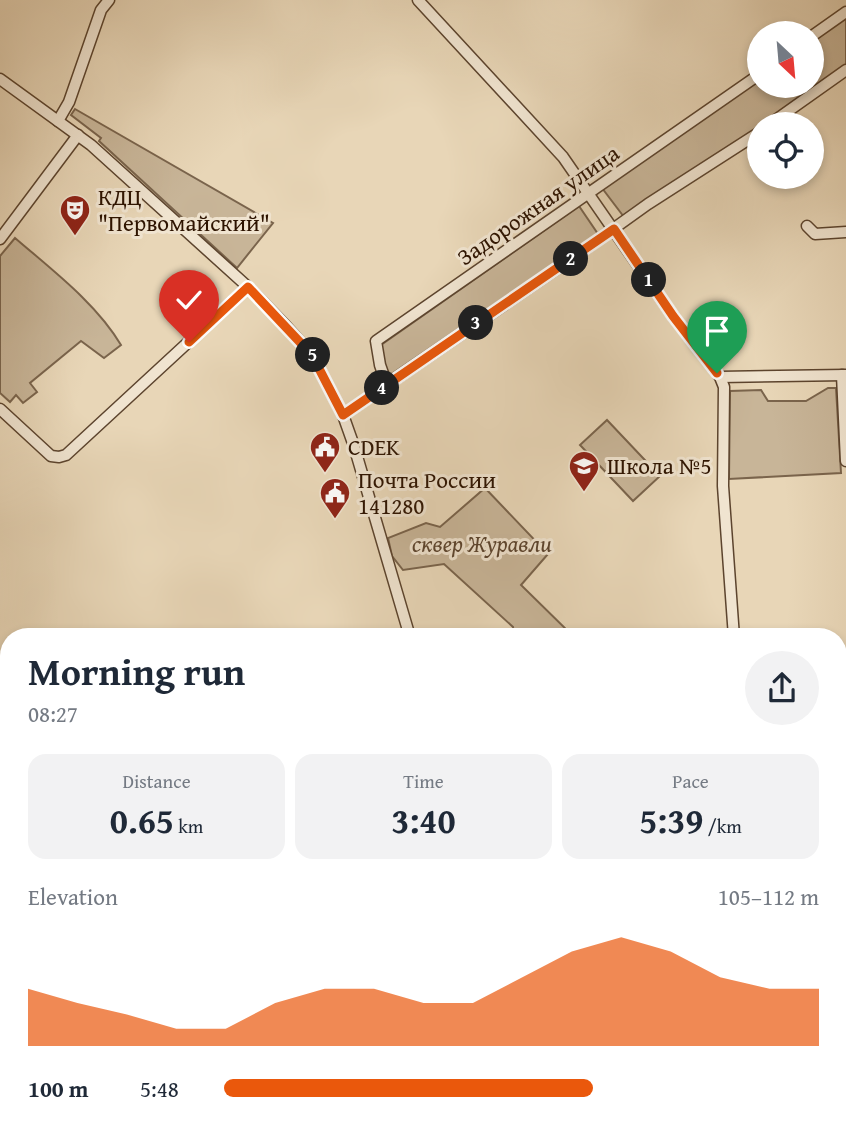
<!DOCTYPE html>
<meta charset="utf-8">
<style>
body{margin:0;font-family:"Gentium Book Plus",serif;background:#f2f2f3;color:#1f2937;height:100vh;display:flex;flex-direction:column;font-size:26px;white-space:nowrap}
*{box-sizing:border-box;margin:0}
p{font-size:23px;color:#747a83}
.icon{flex:none;width:38px;height:38px;fill:none;stroke:currentColor;stroke-width:2;stroke-linecap:round;stroke-linejoin:round}
.map{position:relative;flex:1;overflow:hidden}
.drawer{position:absolute;left:0px;top:628px;width:847px;height:502px;display:flex;flex-direction:column;background:#fff;border-radius:28px 28px 0 0;box-shadow:0 4px 10px #0003}
.drawer>*{flex:none}
.needle{width:46px;rotate:154deg}
.buttons{position:absolute;left:747px;top:21px;display:grid;gap:14px}
.buttons a{display:grid;place-items:center;width:77px;height:77px;border-radius:50%;background:#fff;box-shadow:0 4px 10px #0003;font-size:35px}
.pin{position:absolute;display:grid;place-items:center;width:60px;height:60px;color:#fff;margin:-72px -30px;border-radius:50% 50% 50% 0;rotate:-45deg;box-shadow:0 0 7px #0007}
.pin .icon{rotate:45deg}
.km{position:absolute;width:35px;height:35px;margin:-18px;border-radius:50%;background:#222;color:#fff;font-size:19px;line-height:35px;text-align:center}
.round{display:grid;place-items:center;flex:none;width:74px;height:74px;border-radius:37px;background:#f2f2f3}
.summary{display:flex;align-items:center;justify-content:space-between;height:119px;padding:0 28px}
h1{font-size:38px;font-weight:700;line-height:52px}
.metrics{display:grid;grid-template-columns:repeat(3,1fr);gap:10px;height:119px;padding:7px 28px}
.metrics div{display:grid;align-content:center;border-radius:18px;background:#f2f2f3;text-align:center}
.metrics b{font-size:35px;font-weight:700}
.metrics small{font-size:19px;font-weight:400}
.metrics p{font-size:19px}
.chart{height:196px;padding:14px 28px}
.chart p{display:flex;justify-content:space-between}
.chart svg{width:100%;height:126px;margin-top:7px;fill:#ea580c;opacity:.7}
ul{padding:0 28px;list-style:none;font-size:23px}
li{display:grid;grid-template-columns:112px 84px 1fr;align-items:center;height:52px}
li i{height:18px;border-radius:9px;background:#ea580c}
.map>svg:first-child{display:block}
</style>
<div class="map">
<svg width="846" height="1130" viewBox="0 0 846 1130">
<rect width="100%" height="100%" fill="#e8d6b7"/>
<filter id="stains"><feTurbulence type="fractalNoise" baseFrequency=".00286" numOctaves="4"/><feColorMatrix values="0 0 0 0 .2 0 0 0 0 .09 0 0 0 0 .02 0 0 0 .5 -.17"/></filter>
<radialGradient id="worn" r=".72"><stop offset=".6" stop-color="#630" stop-opacity="0"/><stop offset="1" stop-color="#630" stop-opacity=".3"/></radialGradient>
<!-- green -->
<g fill="#c8b598" stroke="#7a644c" stroke-width="2">
<path d="M846 11V70L770 124H760L759 132 624 217 602 188 759 72 760 86H812V35Z"/>
<path d="M75 109 273 223 237 268 99 141 101 138 71 115Z"/>
<path d="M579 206 598 234 387 377 381 345Z"/>
<path d="M15 238C52 270 96 303 121 345L104 358 81 341 30 383 37 392 23 403 16 395 10 402 0 393V256Z"/>
<path d="M828 388H836L841 473 729 479 730 391 761 390 768 401H806Z"/>
<path d="M607 420 660 476 633 501 580 445Z"/>
<path d="M485 488 548 554 521 585 574 637H514L513 627 444 564 403 570 392 556 388 538 426 523 440 527Z"/>
<path d="M180 1122H409L442 1127 495 1130H171Z"/>
<path d="M539 1122H599L606 1130H530Z"/>
</g>
<g fill="none" stroke-linecap="round" stroke-linejoin="round">
<!-- minor casing -->
<g stroke="#5c442e" stroke-width="13">
<g id="minor">
<path d="M418 0 563 157 673 316 720 377 724 387 723 486 734 637"/>
<path d="M812 36 846 12"/>
<path d="M0 79 91 145 248 287 286 326 312 355 343 415 354 446 410 637"/>
<path d="M58 121 69 102 101 10 109 0"/>
<path d="M770 124 846 70"/>
<path d="M807 226 815 234 846 232"/>
<path d="M0 239 78 135"/>
<path d="M842 375 846 461"/>
<path d="M720 377 846 375"/>
<path d="M387 385 574 257 648 204 760 132"/>
<path d="M0 409 51 456 59 457 66 455 248 287"/>
<path d="M343 415 387 385 380 365 376 341 760 74"/>
<path d="M838 1100 846 1109"/>
<path d="M618 1122 622 1130"/>
</g>
</g>
<!-- major casing -->
<g stroke="#2d1300" stroke-width="16">
<g id="major">
<path d="M0 701 9 708"/>
<path d="M838 766 846 767"/>
</g>
</g>
<!-- minor -->
<use href="#minor" stroke="#f0e4d0" stroke-width="10"/>
<!-- major -->
<use href="#major" stroke="#e8d6b7" stroke-width="12"/>
</g>
<g fill="none" stroke-linecap="round" stroke-linejoin="round">
<!-- route casing -->
<g stroke="#fff" stroke-width="14">
<path id="route" d="M189 342 248 287 312 355 343 415 614 229 673 316 717 373"/>
</g>
<!-- route -->
<use href="#route" stroke="#ea580c" stroke-width="9"/>
</g>
<!-- icons -->
<defs>
<g id="theatre-pin" transform="scale(1.575)"><path d="M0 17L-7.5 6A9.5 9.5 0 1 1 7.5 6Z" fill="#8f2418" stroke="#f0e4d0"/><path d="M-5-5.5Q0-4 5-5.5V0Q5 5 0 6Q-5 5-5 0ZM-3.3-2.5H-1v1.5H-3.3ZM1-2.5H3.3v1.5H1ZM-2.8 1Q0 5.5 2.8 1Z" fill="#fff"/></g>
<g id="civic-pin" transform="scale(1.575)"><path d="M0 17L-7.5 6A9.5 9.5 0 1 1 7.5 6Z" fill="#8f2418" stroke="#f0e4d0"/><path d="M-.6-6.5H3V-4.5H.6V-3L4-1V1h2V6H-6V1h2V-1L-.6-3ZM-1.2 2.5V6h2.4V2.5Z" fill="#fff"/></g>
<g id="school-pin" transform="scale(1.575)"><path d="M0 17L-7.5 6A9.5 9.5 0 1 1 7.5 6Z" fill="#8f2418" stroke="#f0e4d0"/><path d="M0-5L7-2L0 1L-7-2ZM-4 1L0 2.5L4 1V4Q0 6-4 4Z" fill="#fff"/></g>
</defs>
<g fill-rule="evenodd">
<use href="#theatre-pin" x="75" y="210"/>
<use href="#civic-pin" x="325" y="447"/>
<use href="#school-pin" x="584" y="466"/>
<use href="#civic-pin" x="335" y="493"/>
</g>
<g text-anchor="middle" stroke-width="6" stroke-linejoin="round" paint-order="stroke">
<!-- poi labels -->
<g font-size="23" fill="#2d1300" stroke="#f0e4d0" text-anchor="start">
<text x="98" y="205">КДЦ<tspan x="98" dy="26">"Первомайский"</tspan></text>
<text x="348" y="455">CDEK</text>
<text x="607" y="474">Школа №5</text>
<text x="358" y="488">Почта России<tspan x="358" dy="26">141280</tspan></text>
</g>
<!-- street labels -->
<g font-size="23" fill="#2d1300" stroke="#f0e4d0">
<text transform="translate(538 205) rotate(-35)" y="8">Задорожная улица</text>
</g>
<!-- park labels -->
<g font-size="23" font-style="italic" fill="#5c442e" stroke="#f0e4d0">
<text x="482" y="552">сквер Журавли</text>
</g>
</g>
<rect width="100%" height="100%" filter="url(#stains)"/>
<rect width="100%" height="100%" fill="url(#worn)"/>
</svg>
<div class="buttons">
<a><svg class="needle" viewBox="-14 -14 28 28"><path d="M0-13l5 13h-10z" fill="#e53935"/><path d="M0 13l5-13h-10z" fill="#747a83"/></svg></a>
<a><svg class="icon" aria-label="locate" viewBox="0 0 24 24"><circle cx="12" cy="12" r="6"/><path d="M12 2v4M12 18v4M2 12h4M18 12h4"/></svg></a>
</div>
<div class="pin" style="left:717px;top:373px;background:#1e9e55"><svg class="icon" aria-label="arrive" viewBox="0 0 24 24"><path d="M6 21V4h12l-3 4 3 4H6"/></svg></div>
<div class="pin" style="left:189px;top:342px;background:#d93025"><svg class="icon" aria-label="check" viewBox="0 0 24 24"><path d="M5 12l5 5 9-10"/></svg></div>
<b class="km" style="left:649px;top:280px">1</b>
<b class="km" style="left:571px;top:259px">2</b>
<b class="km" style="left:476px;top:323px">3</b>
<b class="km" style="left:382px;top:388px">4</b>
<b class="km" style="left:313px;top:355px">5</b>
<section class="drawer">
<div class="summary"><div><h1>Morning run</h1><p>08:27</p></div><a class="round"><svg class="icon" aria-label="share" viewBox="0 0 24 24"><path d="M12 15V3M7 8l5-5 5 5M5 13v7h14v-7"/></svg></a></div>
<div class="metrics">
<div><p>Distance</p><b>0.65<small> km</small></b></div>
<div><p>Time</p><b>3:40</b></div>
<div><p>Pace</p><b>5:39<small> /km</small></b></div>
</div>
<div class="chart"><p><span>Elevation</span>105–112 m</p>
<svg viewBox="0 0 160 44" preserveAspectRatio="none"><path d="M0 44V24L10 29L20 33L30 38L40 38L50 29L60 24L70 24L80 29L90 29L100 20L110 11L120 6L130 11L140 20L150 24L160 24V44z"/></svg>
</div>
<ul>
<li><b>100 m</b>5:48<i style="width:62%"></i></li>
</ul>
</section>
</div>
